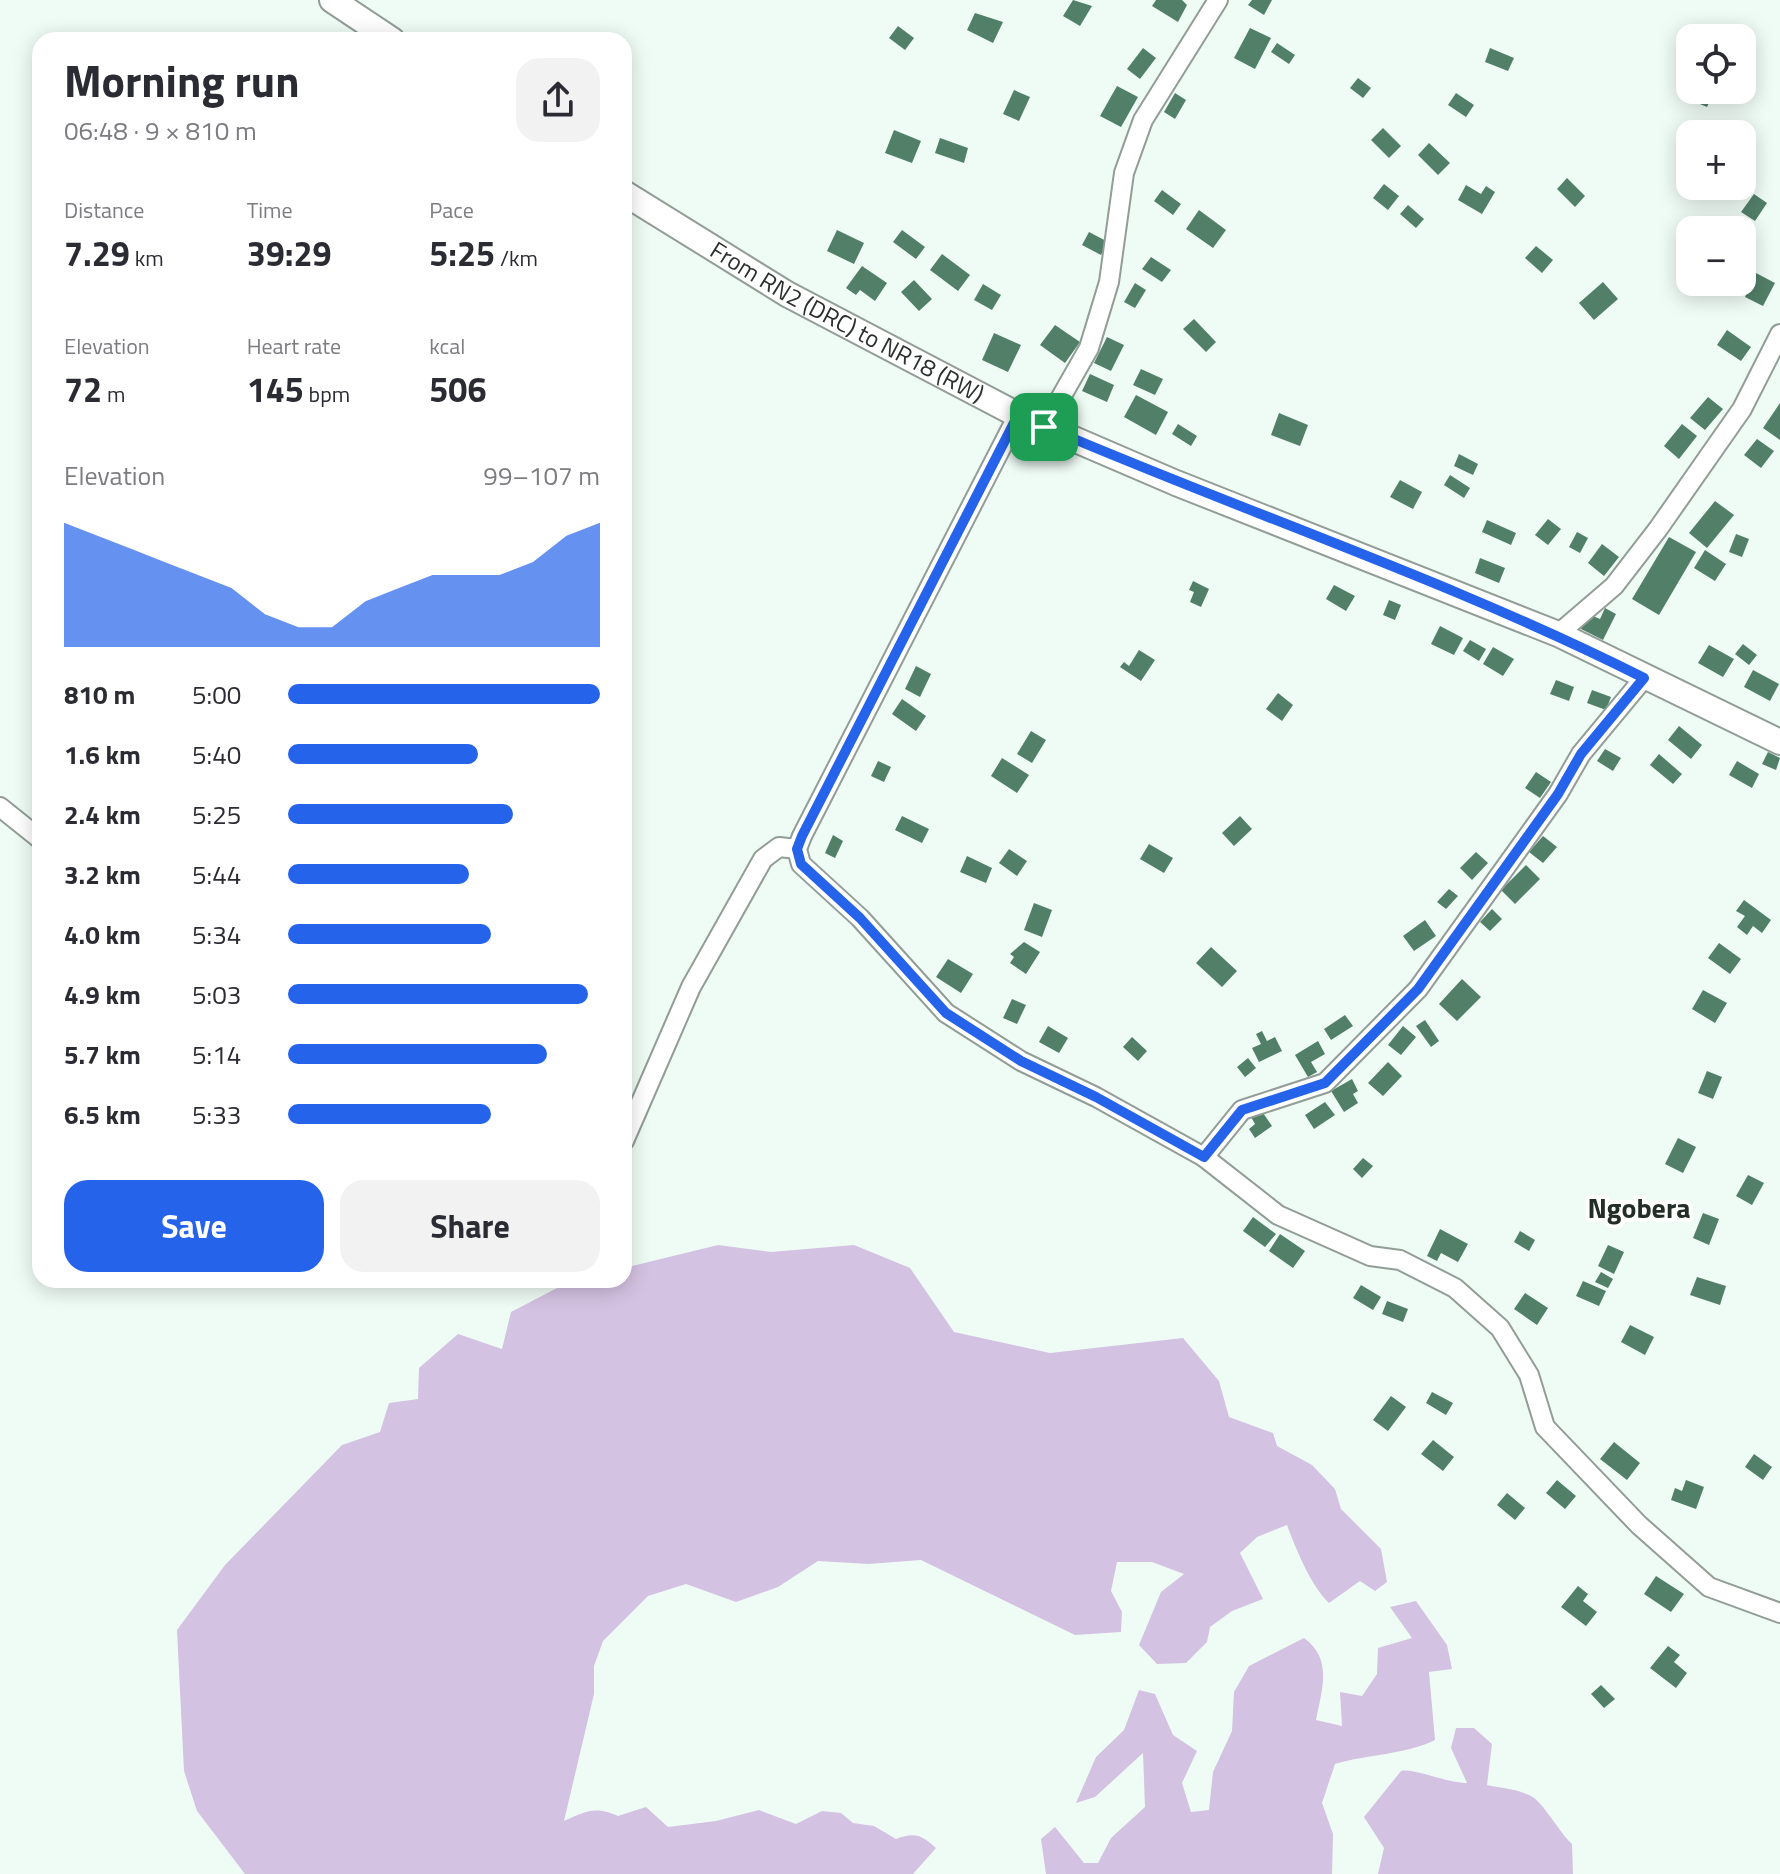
<!DOCTYPE html>
<meta charset="utf-8">
<style>
body{margin:0;font-family:"Titillium Web",sans-serif;background:#f2f2f3;color:#2b2b33;height:100vh;display:flex;flex-direction:column;font-size:30px;white-space:nowrap}
*{box-sizing:border-box;margin:0}
p{font-size:26px;color:#7c7c81}
.icon{flex:none;width:44px;height:44px;fill:none;stroke:currentColor;stroke-width:2;stroke-linecap:round;stroke-linejoin:round}
.map{position:relative;flex:1;overflow:hidden}
.side{position:absolute;left:32px;top:32px;width:600px;height:1256px;display:flex;flex-direction:column;background:#fff;border-radius:24px;box-shadow:0 4px 20px #0003}
.side>*{flex:none}
.controls{position:absolute;left:1676px;top:24px;display:grid;gap:16px}
.controls a{display:grid;place-items:center;width:80px;height:80px;border-radius:16px;background:#fff;box-shadow:0 4px 20px #0003;font-size:40px}
.pin{position:absolute;display:grid;place-items:center;width:68px;height:68px;color:#fff;margin:-34px;border-radius:16px;box-shadow:0 4px 12px #0006}
.round{display:grid;place-items:center;flex:none;width:84px;height:84px;border-radius:24px;background:#f2f2f3}
.overview{display:flex;align-items:center;justify-content:space-between;height:136px;padding:0 32px}
h1{font-size:44px;font-weight:700;line-height:60px}
.figures{display:grid;grid-template-columns:repeat(3,1fr);gap:12px;height:136px;padding:8px 32px}
.figures div{display:grid;align-content:center}
.figures b{font-size:34px;font-weight:700}
.figures small{font-size:22px;font-weight:400}
.figures p{font-size:22px}
.chart{height:224px;padding:16px 32px}
.chart p{display:flex;justify-content:space-between}
.chart svg{width:100%;height:144px;margin-top:8px;fill:#2563eb;opacity:.7}
.button{display:flex;gap:16px;margin-top:auto;padding:16px 32px}
.button a{flex:1;height:92px;border-radius:24px;background:#2563eb;color:#fff;font-size:32px;font-weight:700;line-height:92px;text-align:center}
.button a+a{background:#f2f2f3;color:#2b2b33}
ul{padding:0 32px;list-style:none;font-size:26px}
li{display:grid;grid-template-columns:128px 96px 1fr;align-items:center;height:60px}
li i{height:20px;border-radius:10px;background:#2563eb}
.map>svg:first-child{display:block}
</style>
<div class="map">
<svg width="1780" height="1874" viewBox="0 0 1780 1874">
<rect width="100%" height="100%" fill="#effcf5"/>
<!-- green -->
<g fill="#d4c2e2">
<path d="M718 1245 771 1252 854 1245 910 1268 954 1332 1050 1353 1183 1338 1219 1381 1229 1417 1273 1433 1277 1446 1312 1465 1335 1489 1341 1509 1381 1549 1387 1582 1375 1591 1360 1581 1329 1603C1311 1586 1296 1549 1287 1525L1257 1537 1240 1553 1263 1599 1232 1611 1210 1627 1207 1642 1186 1663 1157 1664 1139 1645 1161 1592 1184 1574 1152 1562H1117L1111 1591 1122 1612 1121 1632 1075 1635 921 1560 868 1564 818 1561 778 1587 736 1602 686 1584 648 1596 603 1641 594 1666V1694L564 1821C586 1811 595 1806 618 1816L646 1807 668 1827 716 1821 759 1810 796 1824 822 1811 841 1813 853 1823 874 1826 896 1839C914 1832 922 1835 936 1848L913 1874H245L197 1811 184 1771 177 1630 225 1565 342 1445 380 1432 389 1403 418 1399 419 1368 458 1334 502 1349 511 1312 559 1287 558 1280H624V1268Z"/>
<path d="M1416 1601 1447 1645 1452 1669 1429 1672 1435 1740C1404 1755 1368 1754 1335 1764L1322 1803 1333 1834 1332 1874H1046L1041 1839 1055 1827 1084 1863H1098L1111 1838 1145 1807 1143 1753 1095 1797 1076 1803 1096 1757 1124 1730 1139 1690 1155 1694 1173 1735 1197 1751 1182 1783 1191 1812 1209 1810 1213 1772 1232 1731 1234 1692 1249 1666 1304 1638C1333 1659 1322 1689 1316 1720L1342 1726 1340 1692 1362 1696 1377 1674 1378 1648 1412 1638 1390 1607Z"/>
<path d="M1456 1728H1474L1492 1744 1487 1785C1500 1788 1518 1789 1531 1796 1543 1802 1559 1832 1572 1844L1573 1874H1378L1384 1848 1364 1817 1401 1771C1413 1768 1447 1783 1467 1783L1451 1748Z"/>
</g>
<!-- building -->
<g fill="#527f68">
<path d="M1073 0 1092 6 1080 26 1063 16Z"/>
<path d="M1156 0H1182L1187 5 1178 22 1152 6Z"/>
<path d="M1252 0H1272L1264 15 1248 5Z"/>
<path d="M975 13 1003 22 993 43 967 30Z"/>
<path d="M898 26 914 38 905 50 889 38Z"/>
<path d="M1250 28 1271 38 1255 69 1234 58Z"/>
<path d="M1277 43 1295 55 1289 64 1271 52Z"/>
<path d="M1143 48 1156 58 1140 79 1127 69Z"/>
<path d="M1490 48 1514 58 1508 71 1485 62Z"/>
<path d="M1358 78 1371 88 1363 98 1350 88Z"/>
<path d="M1117 86 1138 97 1121 127 1100 116Z"/>
<path d="M1014 90 1030 97 1019 121 1003 114Z"/>
<path d="M1690 90 1714 92 1707 107 1686 98Z"/>
<path d="M1175 93 1186 100 1175 119 1164 112Z"/>
<path d="M1456 93 1474 105 1466 117 1448 105Z"/>
<path d="M1383 128 1401 146 1389 158 1371 140Z"/>
<path d="M894 130 921 141 912 163 885 153Z"/>
<path d="M940 138 968 148 964 163 935 153Z"/>
<path d="M1429 143 1450 163 1438 175 1418 155Z"/>
<path d="M1567 178 1585 196 1575 207 1557 189Z"/>
<path d="M1384 184 1399 196 1388 210 1373 198Z"/>
<path d="M1466 185 1481 194 1486 186 1495 192 1482 214 1458 200Z"/>
<path d="M1162 190 1181 204 1173 215 1154 201Z"/>
<path d="M1754 194 1767 203 1755 221 1741 212Z"/>
<path d="M1408 205 1424 219 1416 228 1400 214Z"/>
<path d="M1199 210 1226 230 1213 248 1186 229Z"/>
<path d="M837 230 864 243 854 264 827 251Z"/>
<path d="M902 230 925 247 916 259 893 242Z"/>
<path d="M1089 232 1108 242 1101 255 1082 245Z"/>
<path d="M1536 246 1553 260 1542 273 1525 258Z"/>
<path d="M942 254 970 275 958 291 930 270Z"/>
<path d="M1151 257 1171 270 1162 282 1142 269Z"/>
<path d="M862 266 887 283 875 301 860 290 856 295 846 288Z"/>
<path d="M1756 273 1775 283 1763 306 1745 297Z"/>
<path d="M914 280 932 299 919 311 901 292Z"/>
<path d="M1603 282 1618 299 1594 320 1579 303Z"/>
<path d="M1135 283 1146 290 1135 308 1124 302Z"/>
<path d="M983 284 1001 295 992 310 974 300Z"/>
<path d="M1194 319 1216 342 1206 352 1183 329Z"/>
<path d="M1055 325 1080 342 1065 363 1040 345Z"/>
<path d="M1727 330 1751 347 1741 361 1717 345Z"/>
<path d="M994 333 1021 345 1008 372 982 360Z"/>
<path d="M1107 337 1124 345 1111 371 1094 363Z"/>
<path d="M1141 369 1163 379 1155 395 1133 385Z"/>
<path d="M1090 374 1114 385 1107 402 1082 391Z"/>
<path d="M1136 395 1168 412 1156 435 1124 417Z"/>
<path d="M1708 397 1723 409 1705 430 1690 418Z"/>
<path d="M1780 403V440L1763 428Z"/>
<path d="M1279 413 1308 425 1300 446 1271 435Z"/>
<path d="M1178 424 1197 436 1191 446 1172 434Z"/>
<path d="M1682 424 1697 436 1679 459 1664 446Z"/>
<path d="M1757 439 1774 451 1761 468 1744 455Z"/>
<path d="M1459 454 1478 464 1473 475 1454 466Z"/>
<path d="M1450 475 1470 488 1464 498 1444 485Z"/>
<path d="M1400 480 1422 492 1413 509 1390 497Z"/>
<path d="M1715 501 1734 515 1707 548 1689 533Z"/>
<path d="M1548 519 1561 529 1548 545 1535 535Z"/>
<path d="M1487 520 1516 533 1511 545 1482 532Z"/>
<path d="M1577 532 1588 538 1580 553 1569 547Z"/>
<path d="M1736 534 1749 539 1742 557 1729 552Z"/>
<path d="M1669 537 1696 552 1659 615 1632 599Z"/>
<path d="M1602 544 1619 557 1604 576 1588 563Z"/>
<path d="M1705 550 1726 564 1715 581 1694 568Z"/>
<path d="M1480 558 1505 568 1499 583 1475 573Z"/>
<path d="M1193 581 1209 589 1201 607 1190 602 1194 592 1189 590Z"/>
<path d="M1334 585 1355 596 1346 611 1326 599Z"/>
<path d="M1389 600 1401 605 1395 620 1383 615Z"/>
<path d="M1605 608 1616 614 1603 640 1581 629 1588 614 1600 619Z"/>
<path d="M1440 626 1463 638 1454 655 1431 644Z"/>
<path d="M1470 640 1486 649 1479 661 1463 651Z"/>
<path d="M1743 644 1757 655 1749 665 1735 654Z"/>
<path d="M1709 645 1734 659 1723 677 1698 663Z"/>
<path d="M1493 647 1514 659 1503 676 1483 664Z"/>
<path d="M1139 650 1155 660 1141 681 1120 667 1124 662 1129 666Z"/>
<path d="M916 666 931 674 920 697 905 689Z"/>
<path d="M1753 670 1779 684 1770 701 1744 687Z"/>
<path d="M1556 680 1574 687 1569 701 1550 694Z"/>
<path d="M1592 690 1611 697 1606 710 1587 703Z"/>
<path d="M1278 693 1293 705 1282 721 1266 709Z"/>
<path d="M902 699 926 716 916 731 892 714Z"/>
<path d="M1679 726 1702 745 1691 759 1668 740Z"/>
<path d="M1031 731 1046 740 1032 763 1017 754Z"/>
<path d="M1605 749 1621 758 1613 771 1597 761Z"/>
<path d="M1768 752 1780 758 1776 770 1762 764Z"/>
<path d="M1659 754 1682 774 1673 784 1650 765Z"/>
<path d="M1002 758 1029 775 1017 793 991 776Z"/>
<path d="M878 761 891 767 884 782 871 776Z"/>
<path d="M1737 761 1759 774 1752 788 1729 775Z"/>
<path d="M1536 772 1551 782 1540 798 1525 788Z"/>
<path d="M902 816 929 829 922 843 895 830Z"/>
<path d="M1240 816 1252 829 1234 846 1222 833Z"/>
<path d="M833 835 843 841 835 858 825 853Z"/>
<path d="M1543 836 1557 847 1543 863 1529 852Z"/>
<path d="M1149 844 1173 858 1164 873 1140 859Z"/>
<path d="M1009 849 1027 861 1017 876 999 863Z"/>
<path d="M1476 852 1488 863 1472 880 1460 868Z"/>
<path d="M967 856 992 868 986 883 960 872Z"/>
<path d="M1526 865 1540 879 1515 904 1501 890Z"/>
<path d="M1449 889 1458 896 1446 909 1437 902Z"/>
<path d="M1744 900 1771 920 1762 933 1753 926 1747 935 1737 927 1745 916 1736 911Z"/>
<path d="M1034 903 1052 910 1042 937 1024 930Z"/>
<path d="M1492 909 1502 919 1490 931 1480 922Z"/>
<path d="M1425 920 1436 936 1414 951 1403 936Z"/>
<path d="M1024 942 1040 952 1026 974 1010 963 1014 957 1010 954Z"/>
<path d="M1719 943 1741 959 1730 974 1708 958Z"/>
<path d="M1211 947 1237 971 1222 987 1196 963Z"/>
<path d="M948 959 973 974 961 993 936 977Z"/>
<path d="M1462 979 1481 997 1457 1021 1439 1004Z"/>
<path d="M1703 990 1727 1003 1715 1023 1692 1009Z"/>
<path d="M1012 999 1026 1005 1017 1024 1003 1018Z"/>
<path d="M1345 1015 1353 1026 1331 1040 1324 1029Z"/>
<path d="M1425 1020 1439 1041 1431 1047 1416 1026Z"/>
<path d="M1048 1026 1068 1038 1059 1053 1039 1042Z"/>
<path d="M1403 1026 1416 1037 1401 1055 1388 1045Z"/>
<path d="M1262 1031 1267 1041 1275 1037 1282 1051 1259 1062 1252 1048 1261 1044 1256 1034Z"/>
<path d="M1132 1037 1147 1051 1138 1061 1123 1047Z"/>
<path d="M1318 1041 1325 1054 1311 1062 1317 1072 1308 1077 1295 1055Z"/>
<path d="M1248 1058 1256 1068 1245 1077 1237 1067Z"/>
<path d="M1388 1062 1402 1076 1383 1096 1368 1083Z"/>
<path d="M1707 1071 1722 1077 1713 1099 1698 1093Z"/>
<path d="M1352 1079 1358 1091 1353 1094 1358 1103 1344 1112 1331 1091Z"/>
<path d="M1325 1102 1335 1115 1314 1129 1305 1115Z"/>
<path d="M1261 1110 1272 1126 1255 1138 1249 1129 1255 1124 1251 1117Z"/>
<path d="M1678 1138 1696 1147 1683 1173 1665 1164Z"/>
<path d="M1363 1158 1373 1166 1362 1178 1353 1169Z"/>
<path d="M1748 1175 1764 1183 1752 1205 1736 1196Z"/>
<path d="M1703 1213 1719 1219 1709 1245 1693 1238Z"/>
<path d="M1253 1217 1276 1234 1265 1247 1243 1231Z"/>
<path d="M1440 1229 1468 1244 1458 1262 1441 1253 1437 1261 1427 1256Z"/>
<path d="M1520 1231 1535 1240 1529 1251 1514 1242Z"/>
<path d="M1280 1234 1305 1251 1293 1268 1269 1251Z"/>
<path d="M1608 1245 1624 1252 1614 1274 1598 1266Z"/>
<path d="M1601 1272 1613 1279 1608 1288 1595 1282Z"/>
<path d="M1697 1277 1726 1286 1720 1305 1690 1295Z"/>
<path d="M1583 1281 1606 1291 1599 1306 1576 1296Z"/>
<path d="M1361 1285 1381 1297 1373 1310 1353 1298Z"/>
<path d="M1525 1293 1548 1308 1537 1325 1514 1309Z"/>
<path d="M1387 1301 1408 1309 1403 1322 1382 1314Z"/>
<path d="M1630 1325 1654 1337 1645 1355 1621 1342Z"/>
<path d="M1432 1392 1453 1403 1446 1415 1426 1403Z"/>
<path d="M1391 1396 1406 1407 1388 1431 1373 1420Z"/>
<path d="M1433 1440 1454 1457 1443 1471 1421 1454Z"/>
<path d="M1614 1442 1640 1463 1627 1480 1600 1459Z"/>
<path d="M1754 1454 1772 1467 1763 1480 1745 1467Z"/>
<path d="M1557 1480 1576 1496 1565 1509 1546 1493Z"/>
<path d="M1686 1480 1704 1487 1696 1509 1671 1500 1675 1488 1682 1491Z"/>
<path d="M1507 1493 1525 1508 1515 1520 1497 1505Z"/>
<path d="M1656 1576 1684 1594 1671 1612 1644 1594Z"/>
<path d="M1578 1586 1588 1594 1583 1601 1597 1612 1586 1626 1561 1607Z"/>
<path d="M1668 1646 1680 1655 1674 1662 1687 1673 1676 1688 1650 1668Z"/>
<path d="M1601 1685 1615 1699 1604 1708 1591 1694Z"/>
</g>
<g fill="none" stroke-linecap="round" stroke-linejoin="round">
<!-- minor casing -->
<g stroke="#919d96" stroke-width="22">
<g id="minor">
<path d="M1018 415 802 836 797 849 801 864 860 918 946 1013 1021 1061 1096 1097 1204 1157 1278 1215 1370 1256 1400 1260 1455 1288 1500 1328 1529 1375 1545 1427 1639 1525 1709 1587 1780 1613"/>
<path d="M1044 427 1089 348 1109 282 1124 173 1143 120 1218 0"/>
<path d="M1558 634 1614 586 1658 529 1742 409 1780 334"/>
<path d="M0 807 40 839"/>
<path d="M624 1141 691 987 763 859 779 847 797 849"/>
<path d="M1204 1157 1242 1110 1325 1083 1418 989 1558 794 1581 754 1644 678"/>
</g>
</g>
<!-- major casing -->
<g stroke="#919d96" stroke-width="28">
<g id="major">
<path d="M332 0 392 40"/>
<path id="s1" d="M624 193 787 294 1018 415 1176 483 1558 634 1780 742"/>
</g>
</g>
<!-- minor -->
<use href="#minor" stroke="#fff" stroke-width="18"/>
<!-- major -->
<use href="#major" stroke="#fff" stroke-width="24"/>
</g>
<g fill="none" stroke-linecap="round" stroke-linejoin="round">
<!-- route casing -->
<g stroke="#fff" stroke-width="16">
<path id="route" d="M1018 415C1225 506 1442 576 1644 678L1581 754 1558 794 1418 989 1325 1083 1242 1110 1204 1157 1096 1097 1021 1061 946 1013 860 918 801 864 797 849 802 836Z"/>
</g>
<!-- route -->
<use href="#route" stroke="#2563eb" stroke-width="10"/>
</g>
<g text-anchor="middle" stroke-width="8" stroke-linejoin="round" paint-order="stroke">
<!-- street labels -->
<g font-size="24" fill="#2b2f2d" stroke="#fff">
<text dy="8" stroke="none"><textPath href="#s1" startOffset="258">From RN2 (DRC) to NR18 (RW)</textPath></text>
</g>
<!-- quarter labels -->
<g font-size="28" font-weight="bold" fill="#242e28" stroke="#fff">
<text x="1639" y="1218">Ngobera</text>
</g>
</g>
</svg>
<div class="controls">
<a><svg class="icon" aria-label="locate" viewBox="0 0 24 24"><circle cx="12" cy="12" r="6"/><path d="M12 2v4M12 18v4M2 12h4M18 12h4"/></svg></a>
<a>+</a>
<a>−</a>
</div>
<div class="pin" style="left:1044px;top:427px;background:#1e9e55"><svg class="icon" aria-label="arrive" viewBox="0 0 24 24"><path d="M6 21V4h12l-3 4 3 4H6"/></svg></div>
<section class="side">
<div class="overview"><div><h1>Morning run</h1><p>06:48 · 9 × 810 m</p></div><a class="round"><svg class="icon" aria-label="share" viewBox="0 0 24 24"><path d="M12 15V3M7 8l5-5 5 5M5 13v7h14v-7"/></svg></a></div>
<div class="figures">
<div><p>Distance</p><b>7.29<small> km</small></b></div>
<div><p>Time</p><b>39:29</b></div>
<div><p>Pace</p><b>5:25<small> /km</small></b></div>
</div>
<div class="figures">
<div><p>Elevation</p><b>72<small> m</small></b></div>
<div><p>Heart rate</p><b>145<small> bpm</small></b></div>
<div><p>kcal</p><b>506</b></div>
</div>
<div class="chart"><p><span>Elevation</span>99–107 m</p>
<svg viewBox="0 0 160 44" preserveAspectRatio="none"><path d="M0 44V6L10 10L20 14L30 18L40 22L50 26L60 34L70 38L80 38L90 30L100 26L110 22L120 22L130 22L140 18L150 10L160 6V44z"/></svg>
</div>
<ul>
<li><b>810 m</b>5:00<i style="width:100%"></i></li>
<li><b>1.6 km</b>5:40<i style="width:61%"></i></li>
<li><b>2.4 km</b>5:25<i style="width:72%"></i></li>
<li><b>3.2 km</b>5:44<i style="width:58%"></i></li>
<li><b>4.0 km</b>5:34<i style="width:65%"></i></li>
<li><b>4.9 km</b>5:03<i style="width:96%"></i></li>
<li><b>5.7 km</b>5:14<i style="width:83%"></i></li>
<li><b>6.5 km</b>5:33<i style="width:65%"></i></li>
</ul>
<div class="button"><a>Save</a><a>Share</a></div>
</section>
</div>
